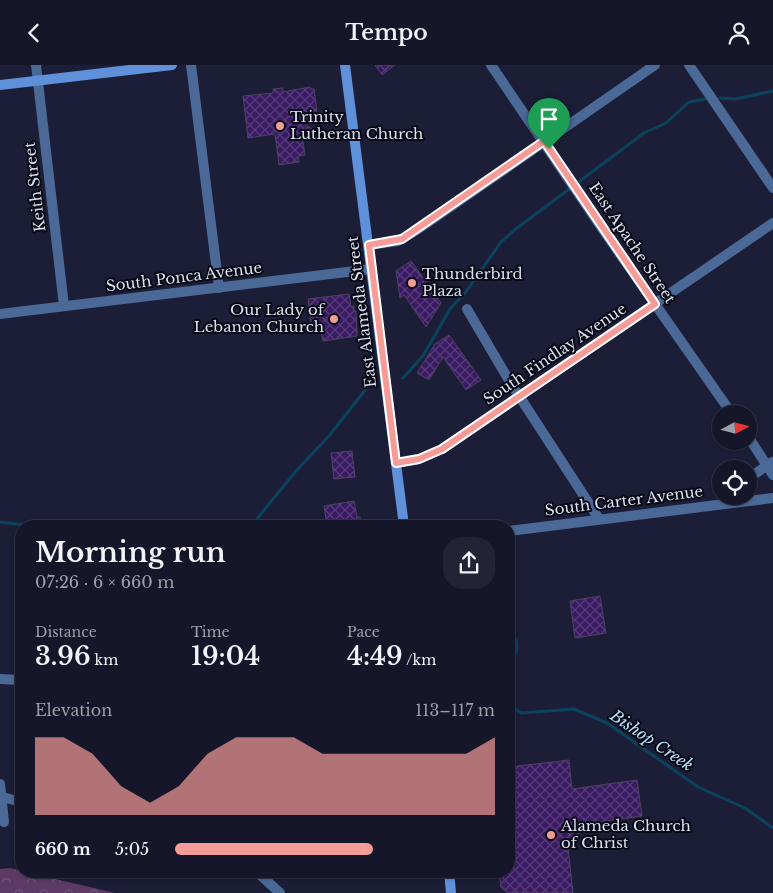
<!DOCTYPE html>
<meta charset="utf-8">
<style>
body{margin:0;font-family:"Libre Baskerville",serif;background:#222335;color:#f1f3f6;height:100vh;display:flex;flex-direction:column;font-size:19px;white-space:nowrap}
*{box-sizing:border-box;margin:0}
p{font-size:16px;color:#9d9fa8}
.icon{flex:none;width:28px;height:28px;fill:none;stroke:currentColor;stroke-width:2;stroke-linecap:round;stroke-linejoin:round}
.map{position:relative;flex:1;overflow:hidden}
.details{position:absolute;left:15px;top:455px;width:500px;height:358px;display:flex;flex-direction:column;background:#151629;border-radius:20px;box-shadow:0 1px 4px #0004,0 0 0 1px #343546}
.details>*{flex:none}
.needle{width:32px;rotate:83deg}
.fabs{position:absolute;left:712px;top:340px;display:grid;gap:10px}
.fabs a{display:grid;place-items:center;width:45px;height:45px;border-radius:50%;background:#151629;box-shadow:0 1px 4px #0004,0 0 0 1px #343546;font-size:25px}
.pin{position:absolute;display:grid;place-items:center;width:42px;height:42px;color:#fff;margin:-51px -21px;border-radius:50% 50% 50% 0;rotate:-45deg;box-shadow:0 0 5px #0007}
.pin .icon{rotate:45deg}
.round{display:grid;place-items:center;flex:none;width:52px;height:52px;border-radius:20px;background:#222335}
.headline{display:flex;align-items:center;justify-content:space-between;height:85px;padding:0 20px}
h1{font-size:28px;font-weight:600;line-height:38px}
.stats{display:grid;grid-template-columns:repeat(3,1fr);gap:8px;height:85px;padding:5px 20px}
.stats div{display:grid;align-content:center}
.stats b{font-size:25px;font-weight:600}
.stats small{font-size:14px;font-weight:400}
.stats p{font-size:14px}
.chart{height:140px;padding:10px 20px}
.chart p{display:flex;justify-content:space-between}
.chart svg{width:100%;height:90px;margin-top:5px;fill:#f59b98;opacity:.7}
ul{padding:0 20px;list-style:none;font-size:16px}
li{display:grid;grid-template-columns:80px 60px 1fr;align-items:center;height:38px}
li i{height:12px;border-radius:6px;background:#f59b98}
header{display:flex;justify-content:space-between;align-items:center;height:65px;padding:0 20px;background:#151629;font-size:22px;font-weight:600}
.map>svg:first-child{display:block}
</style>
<header><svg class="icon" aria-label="back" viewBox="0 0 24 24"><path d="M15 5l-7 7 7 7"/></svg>Tempo<svg class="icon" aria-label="person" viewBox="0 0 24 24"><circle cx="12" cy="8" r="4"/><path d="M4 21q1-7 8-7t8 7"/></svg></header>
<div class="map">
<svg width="773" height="828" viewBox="0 0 773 828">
<defs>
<pattern id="forest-crowns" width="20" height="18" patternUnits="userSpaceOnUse" patternTransform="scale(1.25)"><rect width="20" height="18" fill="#5d3965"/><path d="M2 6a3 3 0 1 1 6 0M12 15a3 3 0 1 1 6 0" fill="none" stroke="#74557b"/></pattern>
<pattern id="building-cross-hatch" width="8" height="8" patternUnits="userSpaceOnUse" patternTransform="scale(1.25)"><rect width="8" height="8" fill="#3a1b63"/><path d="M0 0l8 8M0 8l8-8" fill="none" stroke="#563c7a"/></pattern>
</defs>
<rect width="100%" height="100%" fill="#1c1e37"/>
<!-- forest -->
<path fill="url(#forest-crowns)" d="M10 803 21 806 115 828H0V804Z"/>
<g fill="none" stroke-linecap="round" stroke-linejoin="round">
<!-- stream -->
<g stroke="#0b425e" stroke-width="3">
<path d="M720 33 735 34 773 26"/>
<path d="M403 313 423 291 450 244 466 227 501 177 517 163 644 68 666 58 689 37 705 34"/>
<path d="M0 457 33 461"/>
<path d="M251 461 296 406 329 371 366 324"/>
<path d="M509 564C520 575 519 587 509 598"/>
<path d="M509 640 521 648 574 644 607 658 698 722 745 743 773 763"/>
</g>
</g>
<!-- building -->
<g fill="url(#building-cross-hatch)" stroke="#4d435f">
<path d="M375 0H395L382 10Z"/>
<path d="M310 22 311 24H314L317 48 322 47 323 56 303 58 315 66 308 75 302 70 305 90 298 91 299 97 279 100 275 69 248 73 243 31 273 28V24L283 23V27Z"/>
<path d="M411 196 441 238 426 262 404 230 400 233 396 206Z"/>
<path d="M349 229 351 242 354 241V246H356L357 271 323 276 321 267 312 268 308 234Z"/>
<path d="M449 270 481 315 466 325 443 292 429 315 417 308 435 279Z"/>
<path d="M352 386 355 412 334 414 331 388Z"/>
<path d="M354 436 357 452H360L361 461H327L324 441Z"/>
<path d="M600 531 606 568 575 573 570 536Z"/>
<path d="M569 695 572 724 637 715 642 751 600 757 601 763 582 765 568 783 573 828H508L501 822 499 806H509V784L514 777 509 754V702Z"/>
</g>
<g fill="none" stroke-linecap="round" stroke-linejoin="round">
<!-- minor -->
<g stroke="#4a6996" stroke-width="10">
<path d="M36 0 64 241"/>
<path d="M191 0 219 223"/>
<path d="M491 0 599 159 732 349"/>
<path d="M689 0 773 123"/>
<path d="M369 180 398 176 420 163 655 0"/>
<path d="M467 244 510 317 599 454"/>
<path d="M0 249 372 204"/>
<path d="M749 373 773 410"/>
<path d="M749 413 772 397"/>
<path d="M509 466 773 433"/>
<path d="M0 614 21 615"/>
<path d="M0 719 4 757"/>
<path d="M2 732 21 737"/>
<path d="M256 806 280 828"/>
</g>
<!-- tertiary -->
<path stroke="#4a6996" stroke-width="10" d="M396 398 419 394 442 384 773 158"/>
<!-- secondary -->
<g stroke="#5f91da" stroke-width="10">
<path d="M345 0 404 461"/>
<path d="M0 20 172 0"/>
<path d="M449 806 451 828"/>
</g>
</g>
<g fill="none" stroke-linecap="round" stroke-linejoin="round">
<!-- route casing -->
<g stroke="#fff" stroke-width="10">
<path id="route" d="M544 76 655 239 442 384 419 394 396 398 369 180 402 174Z"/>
</g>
<!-- route -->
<use href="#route" stroke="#f59b98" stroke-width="6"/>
</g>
<!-- markers -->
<g fill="#f59b98" stroke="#080a15" stroke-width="2">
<circle cx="280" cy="61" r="5"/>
<circle cx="412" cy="218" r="5"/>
<circle cx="334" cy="254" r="5"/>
<circle cx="551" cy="770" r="5"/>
</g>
<g text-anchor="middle" stroke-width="4" stroke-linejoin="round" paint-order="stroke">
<!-- poi labels -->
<g font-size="15" fill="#dbdeef" stroke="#080a15" text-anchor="start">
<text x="290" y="57">Trinity<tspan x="290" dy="17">Lutheran Church</tspan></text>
<text x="422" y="214">Thunderbird<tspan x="422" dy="17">Plaza</tspan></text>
<text x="324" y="250" text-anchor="end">Our Lady of<tspan x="324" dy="17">Lebanon Church</tspan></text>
<text x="561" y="766">Alameda Church<tspan x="561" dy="17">of Christ</tspan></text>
</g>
<!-- street labels -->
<g font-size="15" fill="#dbdeef" stroke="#080a15">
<text transform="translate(35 122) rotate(-97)" y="5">Keith Street</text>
<text transform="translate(632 178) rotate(56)" y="5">East Apache Street</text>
<text transform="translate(184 212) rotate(-7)" y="5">South Ponca Avenue</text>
<text transform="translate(362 247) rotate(-97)" y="5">East Alameda Street</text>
<text transform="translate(555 289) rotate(-34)" y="5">South Findlay Avenue</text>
<text transform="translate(624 436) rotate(-7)" y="5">South Carter Avenue</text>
</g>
<!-- water labels -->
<g font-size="16" font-style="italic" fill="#b5e1fd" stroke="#080a15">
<text transform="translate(652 675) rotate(34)" y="6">Bishop Creek</text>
</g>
</g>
</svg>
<div class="fabs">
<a><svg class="needle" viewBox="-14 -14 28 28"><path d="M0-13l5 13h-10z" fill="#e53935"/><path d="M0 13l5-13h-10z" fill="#9d9fa8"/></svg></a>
<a><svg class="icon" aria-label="locate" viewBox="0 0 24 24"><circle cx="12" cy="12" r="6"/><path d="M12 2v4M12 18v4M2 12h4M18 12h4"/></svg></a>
</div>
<div class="pin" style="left:549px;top:84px;background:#1e9e55"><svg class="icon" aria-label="arrive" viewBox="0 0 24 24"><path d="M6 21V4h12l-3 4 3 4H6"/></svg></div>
<section class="details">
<div class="headline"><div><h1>Morning run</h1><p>07:26 · 6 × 660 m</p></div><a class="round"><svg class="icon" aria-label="share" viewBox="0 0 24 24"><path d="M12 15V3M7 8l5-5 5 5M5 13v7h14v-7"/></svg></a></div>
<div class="stats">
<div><p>Distance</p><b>3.96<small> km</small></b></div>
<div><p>Time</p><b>19:04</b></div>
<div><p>Pace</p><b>4:49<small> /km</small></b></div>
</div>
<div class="chart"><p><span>Elevation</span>113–117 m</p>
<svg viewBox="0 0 160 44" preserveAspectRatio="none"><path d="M0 44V6L10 6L20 14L30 30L40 38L50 30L60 14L70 6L80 6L90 6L100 14L110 14L120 14L130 14L140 14L150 14L160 6V44z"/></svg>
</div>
<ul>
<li><b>660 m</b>5:05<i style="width:62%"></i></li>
</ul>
</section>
</div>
